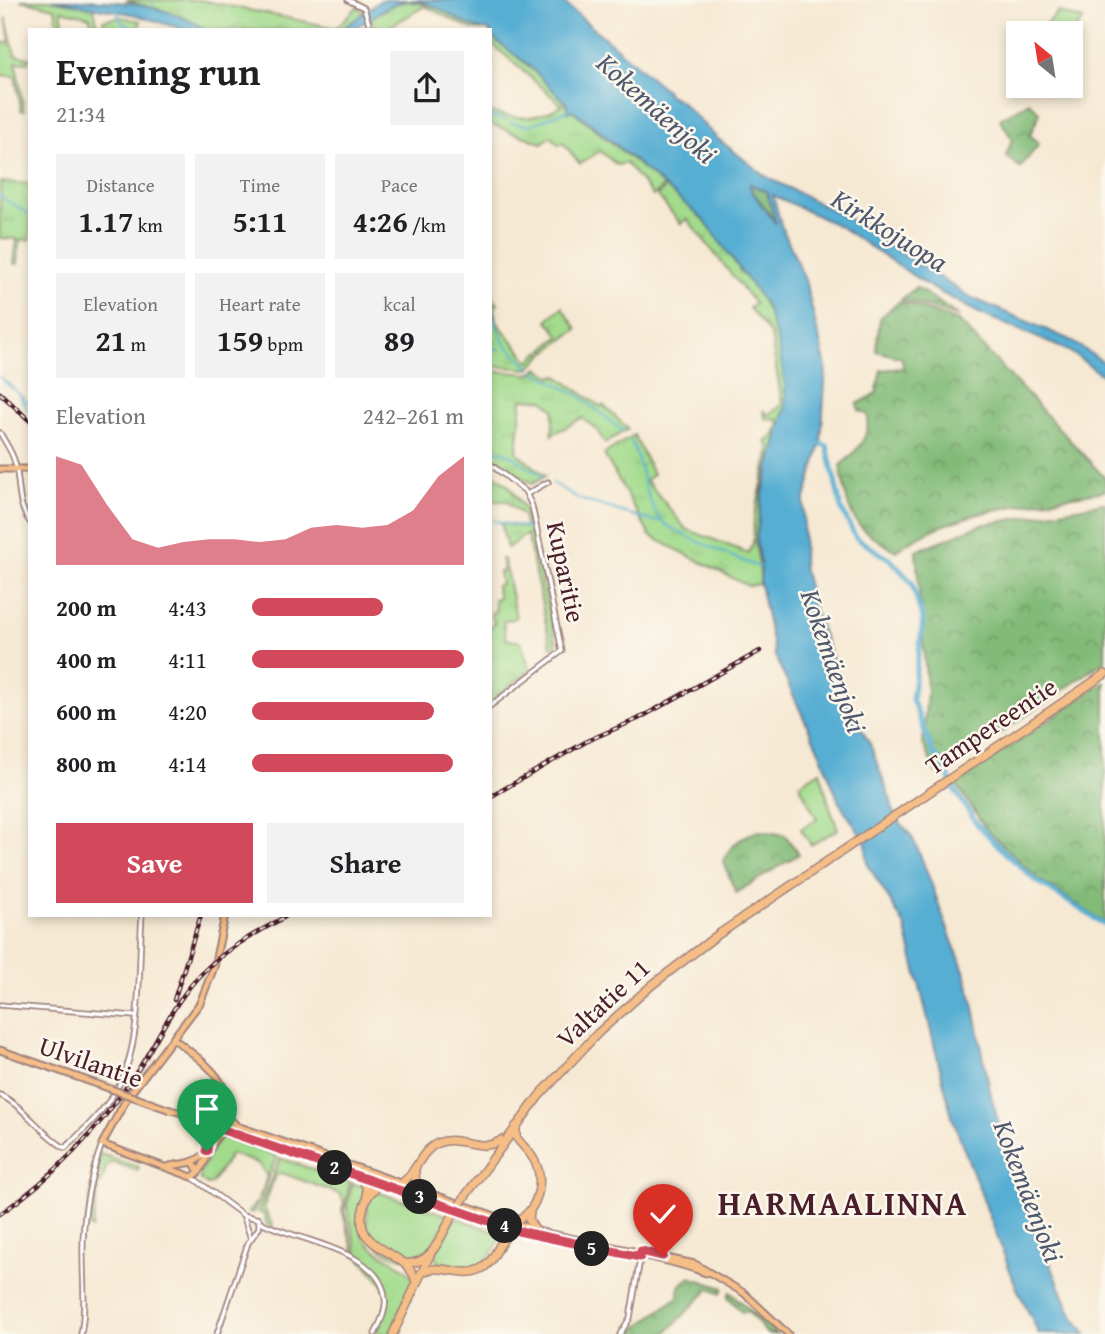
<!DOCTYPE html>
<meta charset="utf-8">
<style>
body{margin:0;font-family:"Gentium Book Plus",serif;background:#f2f2f2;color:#202124;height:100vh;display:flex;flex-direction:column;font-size:26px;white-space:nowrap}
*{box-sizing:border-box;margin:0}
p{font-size:23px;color:#757577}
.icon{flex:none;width:38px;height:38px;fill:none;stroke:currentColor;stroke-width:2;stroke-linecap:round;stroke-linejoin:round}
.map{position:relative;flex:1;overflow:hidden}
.details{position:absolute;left:28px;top:28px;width:464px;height:889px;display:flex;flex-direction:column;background:#fff;border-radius:0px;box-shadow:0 4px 10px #0003}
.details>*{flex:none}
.needle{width:46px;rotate:330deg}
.fabs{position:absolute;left:1006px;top:21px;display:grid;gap:14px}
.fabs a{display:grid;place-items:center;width:77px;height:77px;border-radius:0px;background:#fff;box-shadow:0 4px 10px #0003;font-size:35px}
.pin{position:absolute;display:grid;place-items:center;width:60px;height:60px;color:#fff;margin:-72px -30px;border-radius:50% 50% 50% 0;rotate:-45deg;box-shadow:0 0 7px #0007}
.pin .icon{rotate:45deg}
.km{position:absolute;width:35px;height:35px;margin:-18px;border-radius:50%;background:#222;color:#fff;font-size:19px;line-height:35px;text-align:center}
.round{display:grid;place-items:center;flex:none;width:74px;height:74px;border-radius:0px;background:#f2f2f2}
.headline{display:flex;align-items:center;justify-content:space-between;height:119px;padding:0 28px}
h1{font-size:38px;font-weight:700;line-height:52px}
.stats{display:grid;grid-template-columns:repeat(3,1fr);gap:10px;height:119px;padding:7px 28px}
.stats div{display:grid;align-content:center;border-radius:0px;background:#f2f2f2;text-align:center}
.stats b{font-size:30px;font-weight:700}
.stats small{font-size:19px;font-weight:400}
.stats p{font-size:19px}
.chart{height:196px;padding:14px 28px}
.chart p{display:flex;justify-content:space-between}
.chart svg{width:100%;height:126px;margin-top:7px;fill:#d1495b;opacity:.7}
.cta{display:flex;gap:14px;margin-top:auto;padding:14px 28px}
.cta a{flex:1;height:80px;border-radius:0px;background:#d1495b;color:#fff;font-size:28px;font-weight:700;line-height:80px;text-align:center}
.cta a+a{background:#f2f2f2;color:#202124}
ul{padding:0 28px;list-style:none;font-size:23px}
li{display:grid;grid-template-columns:112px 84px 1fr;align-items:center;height:52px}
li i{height:18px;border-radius:9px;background:#d1495b}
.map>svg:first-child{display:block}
</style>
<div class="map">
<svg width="1105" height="1334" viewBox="0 0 1105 1334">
<defs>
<pattern id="forest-crowns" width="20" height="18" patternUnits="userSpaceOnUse" patternTransform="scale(1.75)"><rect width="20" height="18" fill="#82bb78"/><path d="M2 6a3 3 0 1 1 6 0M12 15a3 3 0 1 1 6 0" fill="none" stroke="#6c9763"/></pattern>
<pattern id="park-tufts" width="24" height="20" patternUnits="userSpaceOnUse" patternTransform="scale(1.75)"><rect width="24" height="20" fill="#a3db8d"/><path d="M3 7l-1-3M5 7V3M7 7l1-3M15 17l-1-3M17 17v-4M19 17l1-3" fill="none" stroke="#8ebc7a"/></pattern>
</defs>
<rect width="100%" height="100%" fill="#fbf7ec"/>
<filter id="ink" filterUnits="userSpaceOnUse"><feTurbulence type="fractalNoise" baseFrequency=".0143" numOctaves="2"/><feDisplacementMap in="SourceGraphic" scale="14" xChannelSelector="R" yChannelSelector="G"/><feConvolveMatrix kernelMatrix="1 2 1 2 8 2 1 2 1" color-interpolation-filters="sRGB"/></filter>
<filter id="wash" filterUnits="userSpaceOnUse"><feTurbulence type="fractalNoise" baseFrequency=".00686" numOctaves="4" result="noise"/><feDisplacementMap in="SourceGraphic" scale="28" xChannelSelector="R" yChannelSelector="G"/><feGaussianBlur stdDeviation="1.57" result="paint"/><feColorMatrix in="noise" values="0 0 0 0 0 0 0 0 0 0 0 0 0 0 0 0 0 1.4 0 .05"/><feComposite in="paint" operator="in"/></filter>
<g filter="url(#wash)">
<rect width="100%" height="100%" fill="#f6e9d3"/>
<!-- green -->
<g fill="#a3db8d" stroke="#767d5c" stroke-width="2">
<path d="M1058 12 1083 20 1071 35 1038 33Z"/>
<path d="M820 771C826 791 829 810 838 829L811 845 801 829 817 819 799 784Z"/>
<path d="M219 1136 277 1156 253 1213 248 1212 260 1199 267 1176 259 1164 231 1154 211 1184 207 1185 200 1179V1172Z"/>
<path d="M101 1154 139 1167 137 1171 114 1162 107 1165 101 1184 93 1178Z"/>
<path d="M280 1158 350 1182 344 1210 355 1255 342 1210 344 1202 340 1194 282 1173 275 1175 264 1208 273 1226 267 1225 264 1215 258 1211Z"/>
<path d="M352 1183 365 1187C364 1200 360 1214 361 1226 362 1254 401 1257 413 1279L390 1334H377L388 1298 382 1283 358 1256 347 1206Z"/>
<path d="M92 1185 98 1186V1191L92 1229 86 1225Z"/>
<path d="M374 1191 450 1216 424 1258C381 1264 352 1232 374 1191Z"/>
<path d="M455 1217 500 1234C494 1267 463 1279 436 1260V1250Z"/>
</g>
<!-- forest -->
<g fill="url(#forest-crowns)" stroke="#666d52" stroke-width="2">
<path d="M1029 102 1040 113 1030 135 1039 144 1020 168 1006 156 1012 139 1000 119Z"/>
<path d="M750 184 767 192 777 224 751 189Z"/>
<path d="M916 287 960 317 902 299Z"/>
<path d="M900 301 959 321 1105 478V491C1039 502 950 510 896 551 849 525 850 517 840 466 856 452 870 438 868 415L859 410 857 404 876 394 881 370 903 368 902 358 876 351 880 318Z"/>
<path d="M1105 503V661L958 762 936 773 923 744 927 690 916 551 981 525Z"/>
<path d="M1105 682V923L1037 878 986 829 956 784Z"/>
<path d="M761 831 785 835 799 854 736 893 723 861C731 845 743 834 761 831Z"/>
<path d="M690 1277 723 1288 721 1294 709 1289 665 1334H628L678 1297 680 1285Z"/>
<path d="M730 1292 777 1334H767L749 1312H742L728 1297Z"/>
</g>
<!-- park -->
<g fill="url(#park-tufts)" stroke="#767d5c" stroke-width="2">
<path d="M20 0H51L94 7 98 30H92L90 17 61 10 64 28 58 26 55 8Z"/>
<path d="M126 0H200L336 28 358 6 364 14 341 30H206L180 17Z"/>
<path d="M404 1 437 6 480 30H473L425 6 384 30H374L371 18 388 6Z"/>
<path d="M6 17 15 55 30 58 28 63 16 62 24 111 21 110 15 76 0 75V43L10 42Z"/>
<path d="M120 17 141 21 138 30H105L103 20Z"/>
<path d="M490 36C508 49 566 93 569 112L572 110 664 186 653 196 626 163 617 165 600 151 580 164 563 143 559 145 551 136 542 143 490 124V112C519 120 536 120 562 105L490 42Z"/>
<path d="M0 182 30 184V240H20L18 264H14L17 239 0 238Z"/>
<path d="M667 187C731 235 794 325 785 408 781 440 763 470 761 501 760 514 756 530 756 542 756 557 762 569 760 584L748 586 650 536 604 454 634 435 653 474 646 480 686 529 748 553 753 543 754 518 770 448 766 442 775 435 779 420 766 419 763 410 768 415 782 404 771 335 749 308 755 304 687 219 681 224 657 195Z"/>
<path d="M490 295 498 304 494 308 496 321 529 361 541 351 544 354 529 369 490 366Z"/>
<path d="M562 307 577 329 546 352 544 349 560 336 547 320Z"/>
<path d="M538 368 552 377 556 375 601 407 603 405 628 429 605 443 596 429 582 418 552 435 554 409 543 400 522 399 517 453 546 476 532 484 490 456V371L531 374Z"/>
<path d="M490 471 510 487 527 513 557 646 551 647 527 534 507 548 501 523 526 528 523 515 506 501H490Z"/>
<path d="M501 559H504L516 618 503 621 506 639 521 642 530 670 490 702V626L494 624 491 613 496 611 494 599 499 598 496 586 501 584 499 572 504 571Z"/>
</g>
<!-- water -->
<g fill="#57aed3" stroke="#50667f" stroke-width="2" fill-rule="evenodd">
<path d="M51 0C103 0 162 0 206 30H186L132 14Z"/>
<path d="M381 0H561C596 31 631 60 667 91V94L679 100 717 138 765 176 846 217 970 297 1068 339 1105 363V377L1069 351 979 313 930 287 839 226 773 195 781 225 805 280 826 367 821 443 804 502 803 566 811 601 853 715 870 744 892 804C891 818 907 827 913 839 930 874 940 912 955 948 977 996 980 1052 993 1103 1012 1175 1042 1244 1071 1313L1086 1334H1039L1016 1286 952 1117 905 926 867 863 866 843 839 802 820 753 775 656 760 584 761 566 756 541 762 497 785 409V384L778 343 765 304 704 220 590 123 572 110 568 112 567 104 527 64 490 36V30C462 30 440 0 409 1 382 2 366 30 341 30ZM750 184 767 192 776 224 751 190Z"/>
</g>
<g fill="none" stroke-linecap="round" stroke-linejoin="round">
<!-- stream -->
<g stroke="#57aed3" stroke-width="2">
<path d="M153 4V3"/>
<path d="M117 9 121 22 136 30"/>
<path d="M490 116 506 120"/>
<path d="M511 122 528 126 568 110"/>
<path d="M0 196 30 215"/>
<path d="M490 307 504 343 529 367"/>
<path d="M492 348 500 349"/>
<path d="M534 371 579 396 624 432"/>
<path d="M0 377 30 404"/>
<path d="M20 397 30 413"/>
<path d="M630 439C642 460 641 484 652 505 656 515 663 524 673 529 685 536 751 566 761 567"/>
<path d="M490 447 511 455 544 478"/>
<path d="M553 483 579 499 652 521H662"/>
<path d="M490 519 492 520"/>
<path d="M494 521 499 522"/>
<path d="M501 523 530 528"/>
</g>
<!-- river -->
<path stroke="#57aed3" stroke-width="5" d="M817 442 827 446 841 508 856 538 891 560 912 583 923 621 912 699 933 753 944 765 954 789 977 824 999 847 1035 880 1105 925"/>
</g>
</g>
<g filter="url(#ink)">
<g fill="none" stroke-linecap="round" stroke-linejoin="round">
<!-- minor casing -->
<g stroke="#a0847f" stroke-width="7">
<g id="minor">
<path d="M348 0 364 8 371 30"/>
<path d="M0 433C5 442 13 453 15 463 21 485 16 503 30 522"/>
<path d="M490 464 525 491 532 506 562 651 490 706"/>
<path d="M527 494 548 482"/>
<path d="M0 1005 134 1016"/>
<path d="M0 1095C25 1107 41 1134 65 1148 84 1130 106 1109 118 1087 143 1042 138 966 142 915"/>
<path d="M192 1177 243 1215 259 1219V1228"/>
<path d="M244 1217 250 1236"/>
<path d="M261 1222C295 1241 381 1249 385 1298 387 1310 380 1323 375 1334"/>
<path d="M81 1334C86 1308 83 1283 83 1257 82 1218 89 1180 102 1144"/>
<path d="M217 1334 248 1243 259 1228"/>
<path d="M620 1334 630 1318 641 1253"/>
</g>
</g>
<!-- major casing -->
<g stroke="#a0847f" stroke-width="9">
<g id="major">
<path d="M0 469H30"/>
<path d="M225 915 214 967 200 1003 127 1098 102 1144 192 1177C209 1169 208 1136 226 1131"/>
<path d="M174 1039C190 1052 215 1068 223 1087 228 1100 223 1114 235 1124"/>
<path d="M0 1050 97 1084"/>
<path d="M170 1110 240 1127 541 1232 695 1264 744 1293 788 1334"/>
<path d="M187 1117 518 1231C579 1249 646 1250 706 1273"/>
<path d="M210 1118 220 1115 225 1105"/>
<path d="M191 1162C211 1156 214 1137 199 1123"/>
<path d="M170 1166 193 1162 199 1172"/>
</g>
</g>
<!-- highway casing -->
<g stroke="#a0847f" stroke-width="10">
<g id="highway">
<path d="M415 1170 416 1188"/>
<path d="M361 1177 366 1187 367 1198"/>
<path d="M402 1183C417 1172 420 1151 438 1143 460 1134 481 1154 501 1140"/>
<path d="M381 1184C373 1189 367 1196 364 1206 349 1253 409 1248 416 1282"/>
<path d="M466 1195 539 1096 598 1033 652 985 716 936 1105 674"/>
<path d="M530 1212 529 1220 535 1230"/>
<path d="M510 1221C534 1220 546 1185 536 1164 532 1153 522 1146 516 1137V1126"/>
<path d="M494 1223 501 1230V1240"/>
<path d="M404 1263C431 1266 439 1240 450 1220"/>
<path d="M421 1273C441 1261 460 1279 481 1269 498 1261 498 1233 518 1231"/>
<path d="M393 1334 430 1255"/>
</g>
</g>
<!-- minor -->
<use href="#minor" stroke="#fff" stroke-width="3.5"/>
<!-- major -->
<use href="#major" stroke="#f6be87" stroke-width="5"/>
<!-- highway -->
<use href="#highway" stroke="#f6be87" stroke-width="7"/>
<!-- rail casing -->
<g stroke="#4a1f2b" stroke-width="4.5">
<g id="rail">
<path d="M0 393 30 421"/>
<path d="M490 797 589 740 638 719 760 651"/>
<path d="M174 1000 201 915"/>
<path d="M0 1214C54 1177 100 1128 136 1073 158 1039 175 999 204 971 228 947 259 932 288 915"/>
</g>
</g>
<!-- rail -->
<use href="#rail" stroke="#fbf7ec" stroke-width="2" stroke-dasharray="5" stroke-linecap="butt"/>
<!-- major-bridge casing -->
<g stroke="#a0847f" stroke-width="9" stroke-linecap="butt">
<path id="major-bridge" d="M97 1084 170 1110"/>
</g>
<!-- highway-bridge casing -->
<g stroke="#a0847f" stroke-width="10" stroke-linecap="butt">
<path id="highway-bridge" d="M450 1220 466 1195"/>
</g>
<!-- major-bridge -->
<use href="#major-bridge" stroke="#f6be87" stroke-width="5"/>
<!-- highway-bridge -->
<use href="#highway-bridge" stroke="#f6be87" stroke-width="7"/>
</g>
</g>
<g fill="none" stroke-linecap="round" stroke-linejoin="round" filter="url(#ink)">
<!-- route casing -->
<g stroke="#fff" stroke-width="14">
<path id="route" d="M207 1151 208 1133 197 1121 518 1231 640 1257 641 1251 663 1256"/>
</g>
<!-- route -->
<use href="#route" stroke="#d1495b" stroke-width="9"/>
</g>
<g text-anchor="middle" stroke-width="5" stroke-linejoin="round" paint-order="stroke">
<!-- street labels -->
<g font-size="26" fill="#4a1f2b" stroke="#fbf7ec">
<text transform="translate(566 572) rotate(78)" y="9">Kuparitie</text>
<text transform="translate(991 726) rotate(-34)" y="9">Tampereentie</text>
<text transform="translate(603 1003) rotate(-43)" y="9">Valtatie 11</text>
<text transform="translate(91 1062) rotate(19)" y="9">Ulvilantie</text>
</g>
<!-- water labels -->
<g font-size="28" font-style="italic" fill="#4f586e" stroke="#fbf7ec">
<text transform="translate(657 108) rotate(42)" y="10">Kokemäenjoki</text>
<text transform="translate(890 230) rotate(32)" y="10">Kirkkojuopa</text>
<text transform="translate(834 661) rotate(71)" y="10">Kokemäenjoki</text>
<text transform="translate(1029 1191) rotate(69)" y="10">Kokemäenjoki</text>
</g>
<!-- district labels -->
<g font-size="33" font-weight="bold" letter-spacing="2" fill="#4a1f2b" stroke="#fbf7ec">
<text x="843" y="1215">HARMAALINNA</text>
</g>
</g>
</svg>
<div class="fabs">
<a><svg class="needle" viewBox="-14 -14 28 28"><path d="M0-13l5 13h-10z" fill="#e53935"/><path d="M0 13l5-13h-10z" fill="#757577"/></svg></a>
</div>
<div class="pin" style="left:207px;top:1151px;background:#1e9e55"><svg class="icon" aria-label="arrive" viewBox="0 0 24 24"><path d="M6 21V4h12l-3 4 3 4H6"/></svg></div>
<div class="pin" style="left:663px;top:1256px;background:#d93025"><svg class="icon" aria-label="check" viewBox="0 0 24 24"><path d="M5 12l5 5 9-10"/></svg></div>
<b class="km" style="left:335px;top:1168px">2</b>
<b class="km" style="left:420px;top:1197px">3</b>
<b class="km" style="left:505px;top:1226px">4</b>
<b class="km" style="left:592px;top:1249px">5</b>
<section class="details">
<div class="headline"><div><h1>Evening run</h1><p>21:34</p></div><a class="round"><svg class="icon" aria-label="share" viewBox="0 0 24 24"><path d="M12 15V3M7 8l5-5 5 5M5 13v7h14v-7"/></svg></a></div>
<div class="stats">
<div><p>Distance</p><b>1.17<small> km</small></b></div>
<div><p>Time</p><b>5:11</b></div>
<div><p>Pace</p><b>4:26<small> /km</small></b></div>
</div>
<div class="stats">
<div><p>Elevation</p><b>21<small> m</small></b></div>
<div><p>Heart rate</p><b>159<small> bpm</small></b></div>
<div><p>kcal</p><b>89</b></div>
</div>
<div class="chart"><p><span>Elevation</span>242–261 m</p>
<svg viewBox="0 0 160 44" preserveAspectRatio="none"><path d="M0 44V6L10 9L20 23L30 35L40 38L50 36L60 35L70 35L80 36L90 35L100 31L110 30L120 31L130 30L140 25L150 13L160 6V44z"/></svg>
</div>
<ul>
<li><b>200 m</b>4:43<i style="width:62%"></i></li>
<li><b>400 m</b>4:11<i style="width:100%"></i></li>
<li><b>600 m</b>4:20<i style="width:86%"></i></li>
<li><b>800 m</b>4:14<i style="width:95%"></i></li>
</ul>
<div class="cta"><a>Save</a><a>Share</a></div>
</section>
</div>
